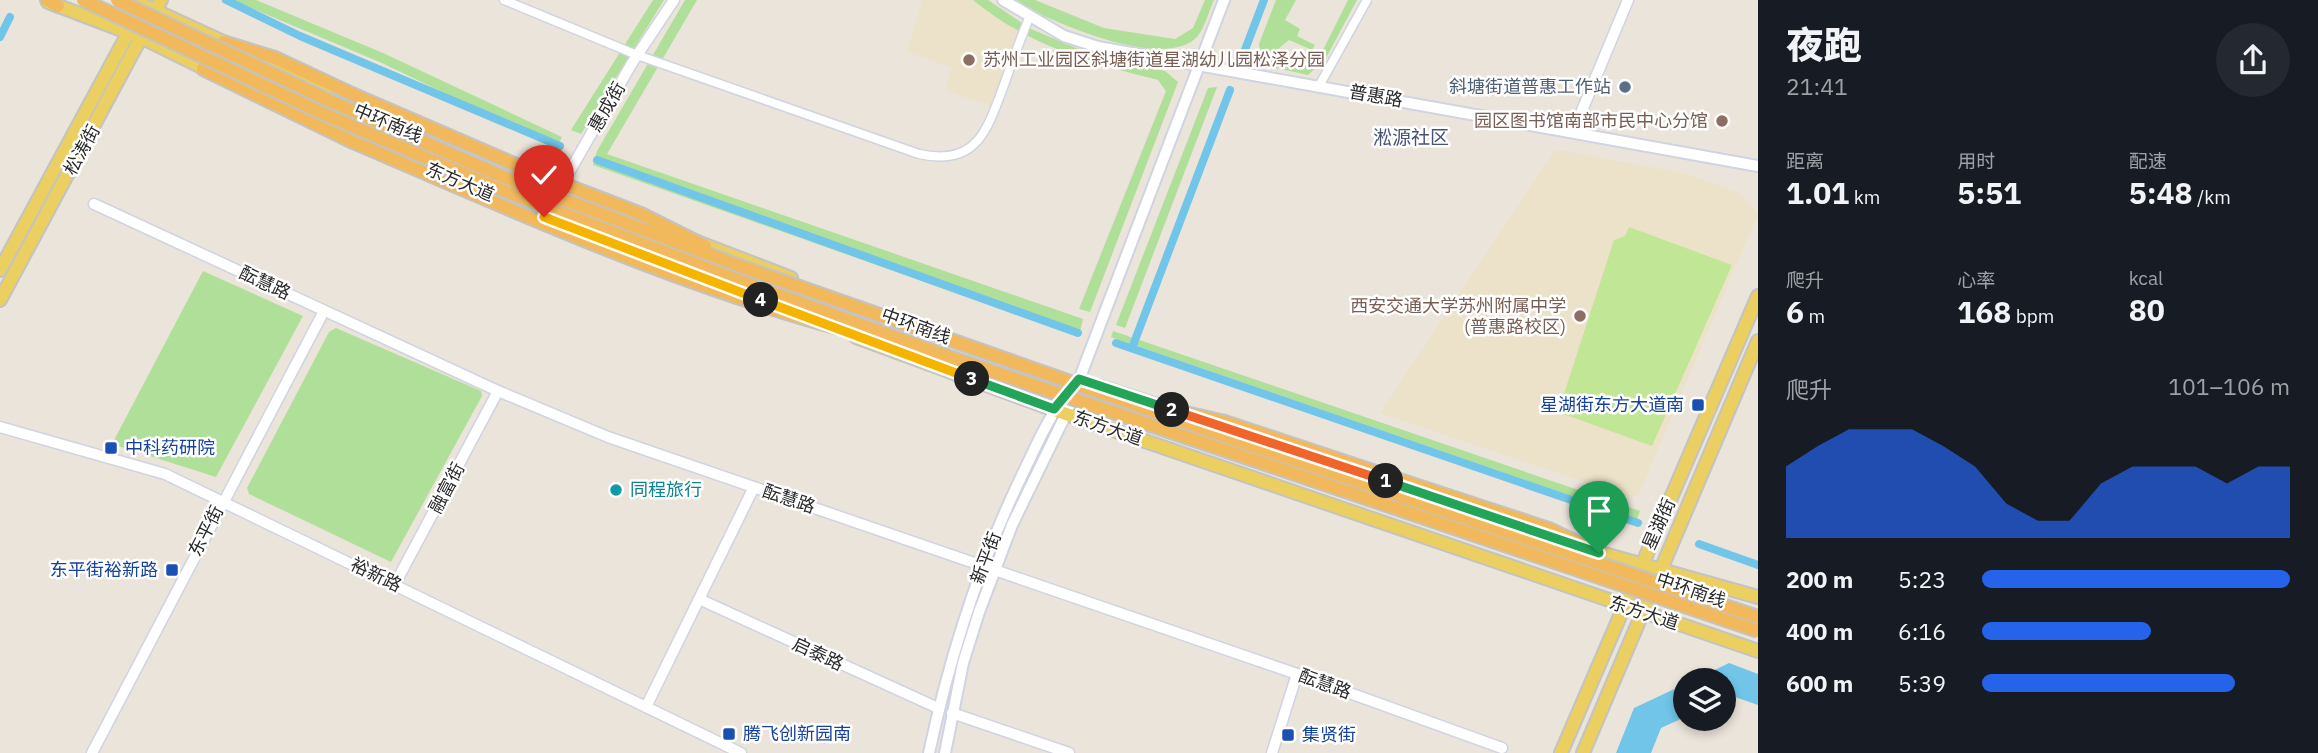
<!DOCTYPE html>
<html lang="zh">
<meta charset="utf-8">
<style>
body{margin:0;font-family:"IBM Plex Sans","Noto Sans SC",sans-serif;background:#242831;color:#f1f3f6;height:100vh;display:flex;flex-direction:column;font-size:26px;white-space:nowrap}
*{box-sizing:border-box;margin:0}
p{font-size:23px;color:#9ea1a6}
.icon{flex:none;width:38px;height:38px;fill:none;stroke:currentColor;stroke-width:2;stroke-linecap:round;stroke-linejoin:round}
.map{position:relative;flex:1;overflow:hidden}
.panel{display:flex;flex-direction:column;background:#171b24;width:560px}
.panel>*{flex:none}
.tools{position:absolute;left:1673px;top:668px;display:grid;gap:14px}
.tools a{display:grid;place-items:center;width:63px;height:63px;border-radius:50%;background:#171b24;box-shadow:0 4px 10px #0003;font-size:35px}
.pin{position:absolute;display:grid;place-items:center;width:60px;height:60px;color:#fff;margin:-72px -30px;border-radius:50% 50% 50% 0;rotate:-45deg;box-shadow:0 0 7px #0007}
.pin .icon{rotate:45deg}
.km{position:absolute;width:35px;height:35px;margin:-18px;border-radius:50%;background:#222;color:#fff;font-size:19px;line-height:35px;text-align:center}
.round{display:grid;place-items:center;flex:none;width:74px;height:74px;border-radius:37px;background:#242831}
.overview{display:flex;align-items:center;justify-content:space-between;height:119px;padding:0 28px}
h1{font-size:38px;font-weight:800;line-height:52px}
.figures{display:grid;grid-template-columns:repeat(3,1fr);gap:10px;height:119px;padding:7px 28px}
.figures div{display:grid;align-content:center}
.figures b{font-size:30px;font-weight:800}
.figures small{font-size:19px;font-weight:400}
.figures p{font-size:19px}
.chart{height:196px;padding:14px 28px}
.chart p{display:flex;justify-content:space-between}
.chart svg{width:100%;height:126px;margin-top:7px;fill:#2563eb;opacity:.7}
ul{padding:0 28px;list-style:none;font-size:23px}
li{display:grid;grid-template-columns:112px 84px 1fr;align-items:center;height:52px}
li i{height:18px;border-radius:9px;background:#2563eb}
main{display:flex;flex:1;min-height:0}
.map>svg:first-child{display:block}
</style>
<main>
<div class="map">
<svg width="1758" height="753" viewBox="0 0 1758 753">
<rect width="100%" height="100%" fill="#ebe4db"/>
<!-- education -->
<g fill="#ece2ca">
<path d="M922 0H980L1021 29 990 106 945 90 952 68 907 52Z"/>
<path d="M1555 149 1683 173 1738 192 1758 214 1639 494 1631 498 1380 413Z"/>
</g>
<!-- green -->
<g fill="#afdf99">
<path d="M232 0H256L383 53 562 137 557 147 382 63Z"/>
<path d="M653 0H664L581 134 571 130Z"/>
<path d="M685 0H697L607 154 1083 319 1080 332 1044 324 593 165 597 151Z"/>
<path d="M973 0H988L1031 29 1081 50 1165 71 1178 82 1090 312 1079 309 1166 91 1158 80C1091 63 1027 45 973 0Z"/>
<path d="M1012 0H1035L1104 28 1175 39 1193 28 1205 0H1214C1209 11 1204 31 1195 39 1158 70 1049 20 1012 0Z"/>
<path d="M1276 0H1296L1285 20 1300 29 1297 36 1315 45 1312 50 1289 40 1272 54 1260 51 1259 44Z"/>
<path d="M1348 0H1357L1326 58 1308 75 1267 66 1265 56 1305 65 1322 52Z"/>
<path d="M1217 87 1125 328 1116 325 1208 88Z"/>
<path d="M203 271 303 316 216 477 112 444Z"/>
<path d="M336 328 481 391 482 396 391 562 249 494 247 488 329 332Z"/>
<path d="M1113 331 1640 511 1637 519 1111 337Z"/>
</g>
<!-- pitch -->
<path fill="#c1e695" d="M1629 227 1732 265 1652 446 1558 412 1614 240 1625 236Z"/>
<!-- water -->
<g fill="#71c5e9">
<path d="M1729 663 1758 674V705L1732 696 1724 700V681H1692Z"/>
<path d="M1685 684V717L1661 728 1651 753H1616L1634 708Z"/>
</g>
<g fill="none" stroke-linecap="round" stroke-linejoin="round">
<!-- canal -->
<g stroke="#71c5e9" stroke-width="8">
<path d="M226 0 300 36 560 146"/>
<path d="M0 37 10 17"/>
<path d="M1243 55 1264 0"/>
<path d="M597 160 1078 333"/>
<path d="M1116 343 1638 523"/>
<path d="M1132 348 1230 90"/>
<path d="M1699 544 1758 565"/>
</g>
<!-- minor casing -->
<g stroke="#d0d3e1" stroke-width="11">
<g id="minor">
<path d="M504 0 637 55 919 154C977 167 987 130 1004 85 1012 62 1020 40 1029 18"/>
<path d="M1319 86 1367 0"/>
</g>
</g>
<!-- tertiary casing -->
<g stroke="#d0d3e1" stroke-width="13">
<g id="tertiary">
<path d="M1573 132 1628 0"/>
<path d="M560 188 632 63 674 0"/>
<path d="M94 204 498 391 608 437 1297 674 1502 748"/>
<path d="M0 427 165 474 741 753"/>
<path d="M395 584 498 391"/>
<path d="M699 599 938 708"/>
<path d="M646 707 754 487"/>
<path d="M952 713 1069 753"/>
<path d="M92 753 324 311"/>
<path d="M1272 753 1297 674"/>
</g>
</g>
<!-- secondary casing -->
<g stroke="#d0d3e1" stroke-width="14">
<g id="secondary">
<path d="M1003 0 1064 36 1098 47 1758 166"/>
<path d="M929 753C950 655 980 561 1024 471 1037 444 1049 416 1068 392"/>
<path d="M945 753 963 663 979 612 1012 525 1066 414 1224 0"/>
</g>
</g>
<!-- primary casing -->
<g stroke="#c3c3c3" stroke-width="16">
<g id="primary">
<path d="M132 0 232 46"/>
<path d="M48 2 143 38 212 72"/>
<path d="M251 55 327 89"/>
<path d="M449 177 755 297"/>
<path d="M697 242 791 278"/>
<path d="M0 270 132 26"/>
<path d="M0 300 161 0"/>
<path d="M856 337 1066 414 1758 651"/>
<path d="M1099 386 1184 414"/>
<path d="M1457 505 1563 541"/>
<path d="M1590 550 1758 597"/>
<path d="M1561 753 1758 296"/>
<path d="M1583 753 1758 341"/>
</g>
</g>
<!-- trunk casing -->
<g stroke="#c3c3c3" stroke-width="16">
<g id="trunk">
<path d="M47 0 58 6"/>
<path d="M223 42 275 58 352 94"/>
<path d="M203 69 353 142"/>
<path d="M1424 488 1549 529 1599 553"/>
</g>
</g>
<!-- minor -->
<use href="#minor" stroke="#fff" stroke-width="8"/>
<!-- tertiary -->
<use href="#tertiary" stroke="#fff" stroke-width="10"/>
<!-- secondary -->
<use href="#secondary" stroke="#fff" stroke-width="10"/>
<!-- primary -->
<use href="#primary" stroke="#ebcf60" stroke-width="12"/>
<!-- trunk -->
<use href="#trunk" stroke="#f2b95c" stroke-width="12"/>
<!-- trunk-bridge casing -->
<g stroke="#c3c3c3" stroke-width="16" stroke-linecap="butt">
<g id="trunk-bridge">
<path d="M83 0 324 114 494 187 732 278 935 352 1758 631"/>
<path d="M117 0 328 100 499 175 737 265 1253 446 1758 617"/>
<path d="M352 94 537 174 641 214 705 246"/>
<path d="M353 142C523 215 696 294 877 338"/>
<path d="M1177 411 1225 422 1424 488"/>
</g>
</g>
<!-- trunk-bridge -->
<use href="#trunk-bridge" stroke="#f2b95c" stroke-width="12"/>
</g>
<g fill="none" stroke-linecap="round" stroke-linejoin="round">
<!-- split-1 casing -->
<g stroke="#fff" stroke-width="14">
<path id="split-1" d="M1386 481 1599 553"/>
</g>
<!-- split-2 casing -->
<g stroke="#fff" stroke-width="14">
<path id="split-2" d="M1172 410 1386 481"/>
</g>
<!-- split-3 casing -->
<g stroke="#fff" stroke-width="14">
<path id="split-3" d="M972 379 1054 409 1079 379 1172 410"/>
</g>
<!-- split-4 casing -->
<g stroke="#fff" stroke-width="14">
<path id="split-4" d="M761 300 972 379"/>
</g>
<!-- split-5 casing -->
<g stroke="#fff" stroke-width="14">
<path id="split-5" d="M544 217 761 300"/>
</g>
<!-- split-1 -->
<use href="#split-1" stroke="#22a559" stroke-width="9"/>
<!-- split-2 -->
<use href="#split-2" stroke="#f0652b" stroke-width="9"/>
<!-- split-3 -->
<use href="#split-3" stroke="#22a559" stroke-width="9"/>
<!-- split-4 -->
<use href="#split-4" stroke="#f5b400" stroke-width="9"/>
<!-- split-5 -->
<use href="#split-5" stroke="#f5b400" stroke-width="9"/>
</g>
<!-- markers -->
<g fill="#8d6e63" stroke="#fff" stroke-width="2.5">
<circle cx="969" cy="60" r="7"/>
<circle cx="1722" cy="121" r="7"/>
<circle cx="1580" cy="316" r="7"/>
</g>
<circle fill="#5c6f8a" stroke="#fff" stroke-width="2.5" cx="1625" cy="87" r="7"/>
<g fill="#1a4fb4" stroke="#fff" stroke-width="2.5">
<rect x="1691" y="398" width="14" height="14" rx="3.5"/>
<rect x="104" y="441" width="14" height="14" rx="3.5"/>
<rect x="165" y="563" width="14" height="14" rx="3.5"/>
<rect x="722" y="727" width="14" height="14" rx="3.5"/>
<rect x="1281" y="728" width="14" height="14" rx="3.5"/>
</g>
<circle fill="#0f9aa8" stroke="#fff" stroke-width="2.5" cx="616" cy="490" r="7"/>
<g text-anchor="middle" stroke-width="5" stroke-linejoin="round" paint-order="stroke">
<!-- education labels -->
<g font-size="18" fill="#785e54" stroke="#fff" text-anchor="end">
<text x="983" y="66" text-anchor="start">苏州工业园区斜塘街道星湖幼儿园松泽分园</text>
<text x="1708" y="127">园区图书馆南部市民中心分馆</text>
<text x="1566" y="312">西安交通大学苏州附属中学<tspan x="1566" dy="21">(普惠路校区)</tspan></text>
</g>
<!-- service labels -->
<g font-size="18" fill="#4e5e75" stroke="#fff" text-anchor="end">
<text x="1611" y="93">斜塘街道普惠工作站</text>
</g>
<!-- street labels -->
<g font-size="18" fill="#292929" stroke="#fff">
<text transform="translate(1376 96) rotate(10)" y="6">普惠路</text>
<text transform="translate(607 107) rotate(-60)" y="6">惠成街</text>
<text transform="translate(388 123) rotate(23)" y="6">中环南线</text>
<text transform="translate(82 150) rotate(-61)" y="6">松涛街</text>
<text transform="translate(460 182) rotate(23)" y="6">东方大道</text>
<text transform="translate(265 283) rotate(25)" y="6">酝慧路</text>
<text transform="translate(916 326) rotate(20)" y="6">中环南线</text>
<text transform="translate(1108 428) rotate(19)" y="6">东方大道</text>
<text transform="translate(447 488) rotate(-62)" y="6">融富街</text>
<text transform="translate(789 499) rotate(19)" y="6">酝慧路</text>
<text transform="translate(1659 524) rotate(-66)" y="6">星湖街</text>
<text transform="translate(206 531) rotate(-63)" y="6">东平街</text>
<text transform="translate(986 558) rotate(-69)" y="6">新平街</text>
<text transform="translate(376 575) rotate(26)" y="6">裕新路</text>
<text transform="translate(1691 590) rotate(19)" y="6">中环南线</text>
<text transform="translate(1644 613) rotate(18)" y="6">东方大道</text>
<text transform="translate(818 654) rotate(25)" y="6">启泰路</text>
<text transform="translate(1325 684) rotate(20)" y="6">酝慧路</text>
</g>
<!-- transit labels -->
<g font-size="18" fill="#164399" stroke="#fff" text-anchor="start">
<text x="1684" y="411" text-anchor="end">星湖街东方大道南</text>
<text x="125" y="454">中科药研院</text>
<text x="158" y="576" text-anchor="end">东平街裕新路</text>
<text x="743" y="740">腾飞创新园南</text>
<text x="1302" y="741">集贤街</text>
</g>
<!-- culture labels -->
<g font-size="18" fill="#0d838f" stroke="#fff" text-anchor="start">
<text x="630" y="496">同程旅行</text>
</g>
<!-- neighbourhood labels -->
<g font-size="19" fill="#4b5277" stroke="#fff">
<text x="1411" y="144">淞源社区</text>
</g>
</g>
</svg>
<div class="tools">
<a><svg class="icon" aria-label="layers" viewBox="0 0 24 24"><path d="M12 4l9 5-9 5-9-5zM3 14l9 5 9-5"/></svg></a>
</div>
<div class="pin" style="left:1599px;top:553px;background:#1e9e55"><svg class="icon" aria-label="arrive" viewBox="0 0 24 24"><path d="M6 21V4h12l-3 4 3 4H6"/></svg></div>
<div class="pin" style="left:544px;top:217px;background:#d93025"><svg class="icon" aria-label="check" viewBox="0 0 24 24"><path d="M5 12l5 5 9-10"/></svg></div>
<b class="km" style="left:1386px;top:481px">1</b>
<b class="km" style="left:1172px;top:410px">2</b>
<b class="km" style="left:972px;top:379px">3</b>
<b class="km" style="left:761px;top:300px">4</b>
</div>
<section class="panel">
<div class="overview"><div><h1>夜跑</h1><p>21:41</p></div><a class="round"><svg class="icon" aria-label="share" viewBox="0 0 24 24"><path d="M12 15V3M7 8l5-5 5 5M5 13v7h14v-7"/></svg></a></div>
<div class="figures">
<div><p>距离</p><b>1.01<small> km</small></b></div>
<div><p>用时</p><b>5:51</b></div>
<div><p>配速</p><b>5:48<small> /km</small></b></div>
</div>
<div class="figures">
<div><p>爬升</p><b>6<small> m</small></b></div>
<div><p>心率</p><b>168<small> bpm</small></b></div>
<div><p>kcal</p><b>80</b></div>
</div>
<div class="chart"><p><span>爬升</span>101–106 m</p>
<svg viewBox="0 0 160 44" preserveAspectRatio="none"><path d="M0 44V19L10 12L20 6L30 6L40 6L50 12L60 19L70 32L80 38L90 38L100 25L110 19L120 19L130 19L140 25L150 19L160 19V44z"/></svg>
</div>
<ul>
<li><b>200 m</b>5:23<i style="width:100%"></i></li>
<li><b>400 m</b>6:16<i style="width:55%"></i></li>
<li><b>600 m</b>5:39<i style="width:82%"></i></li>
</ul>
</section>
</main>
